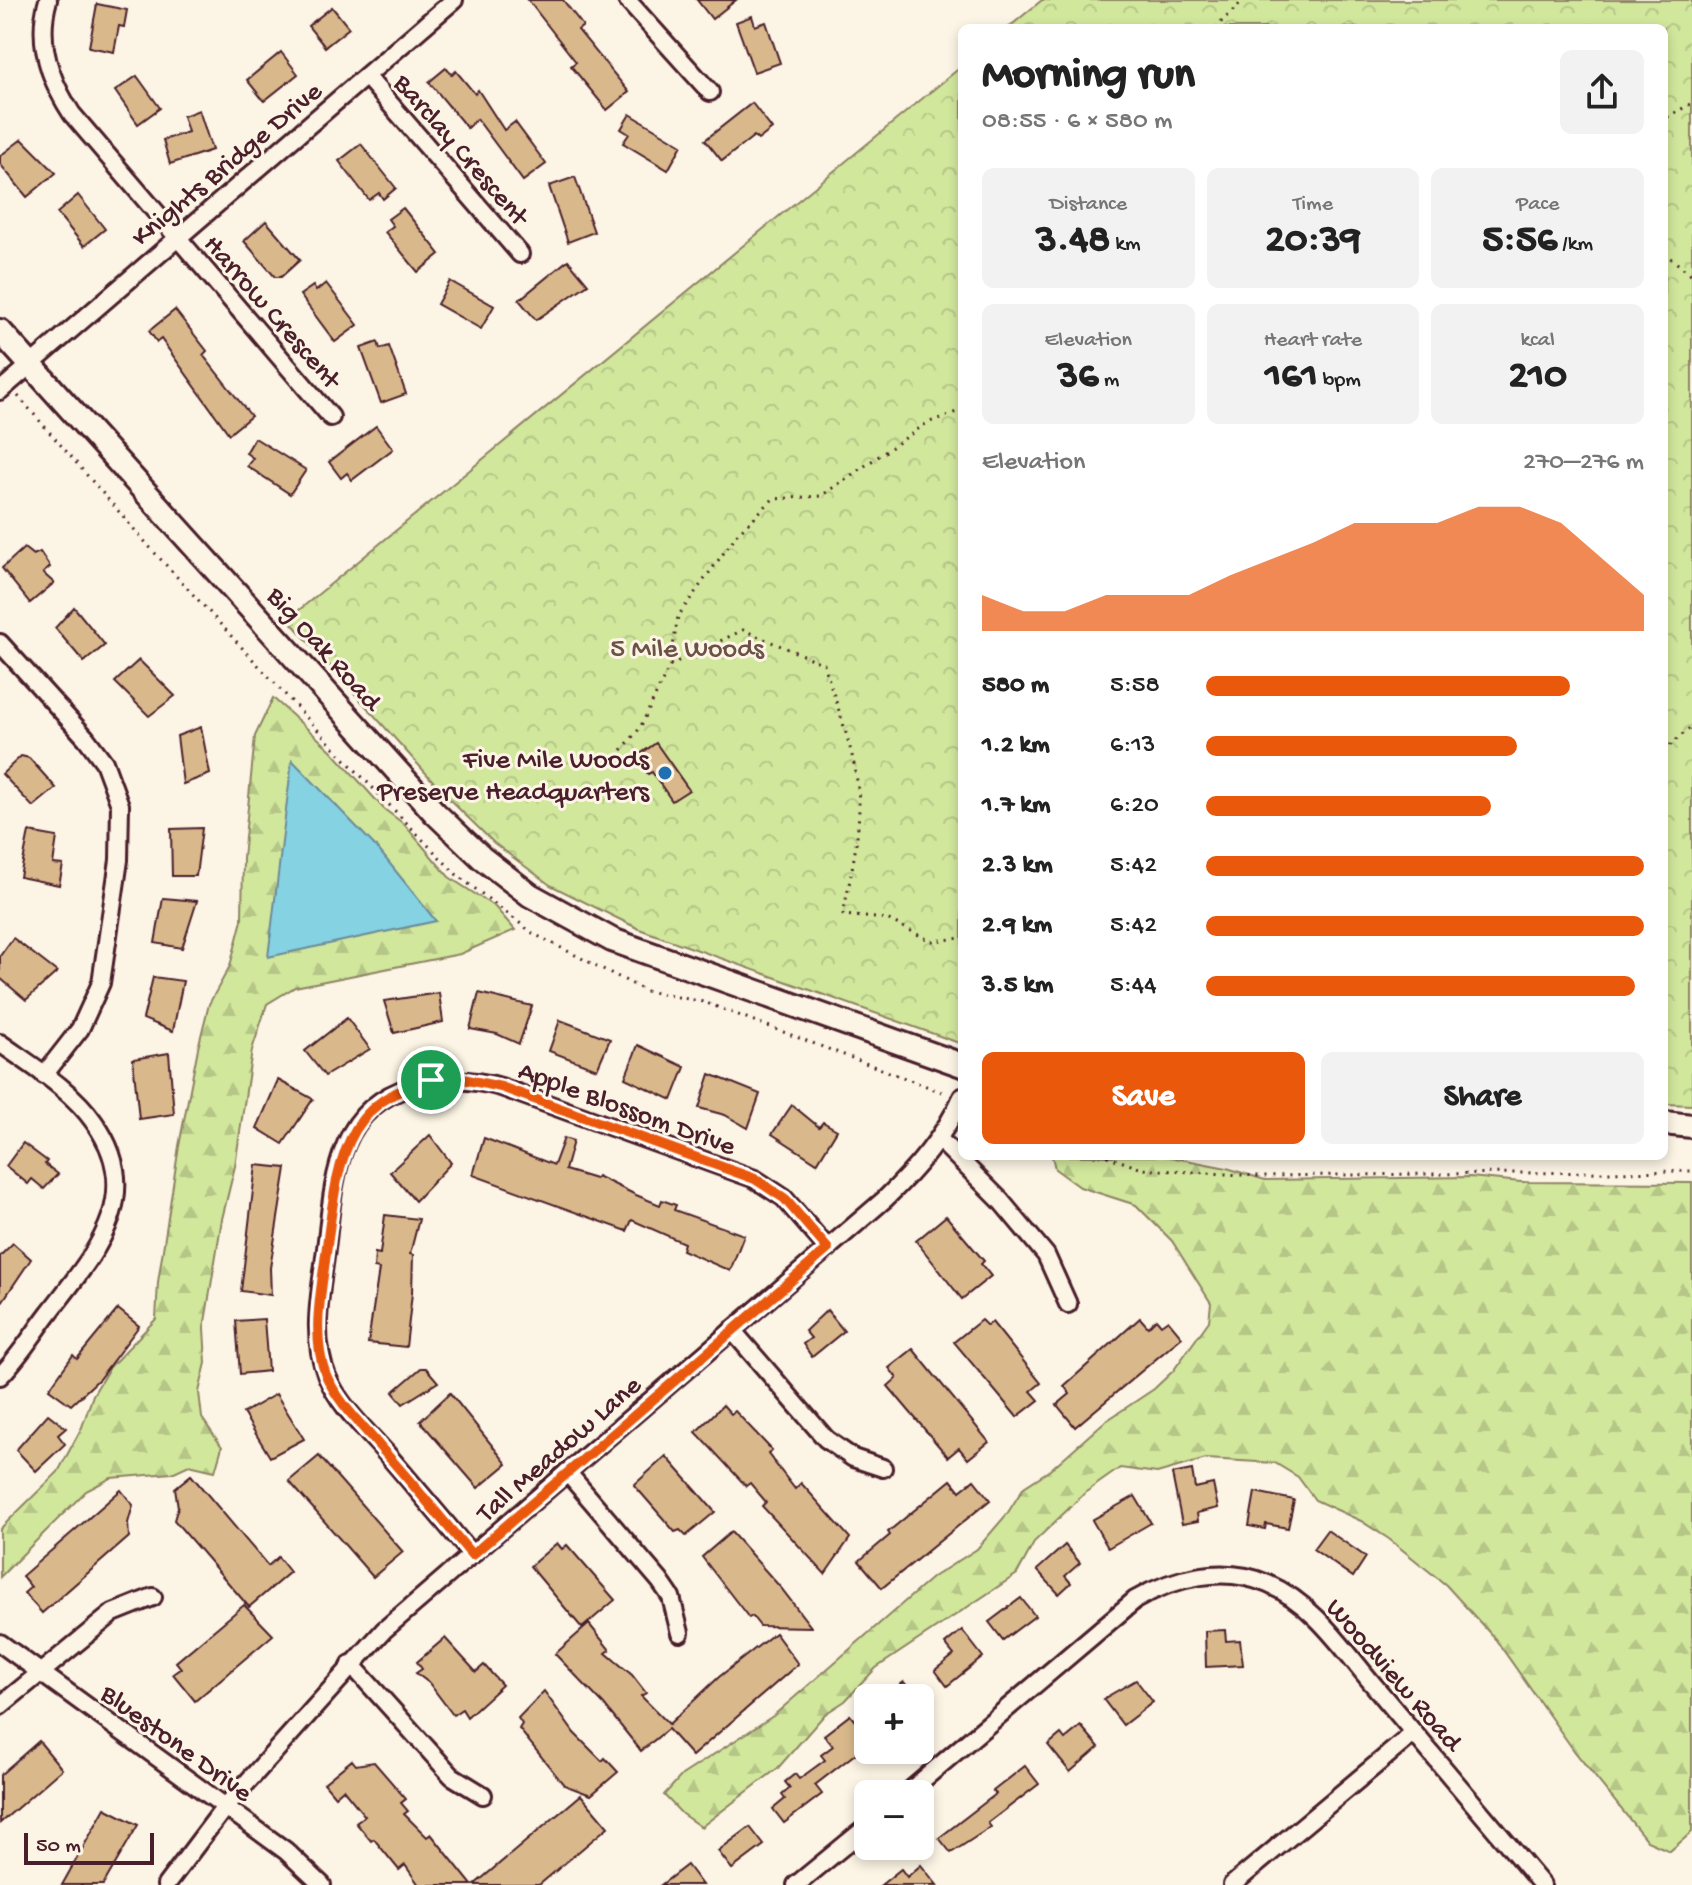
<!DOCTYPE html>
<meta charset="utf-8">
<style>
body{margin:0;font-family:"Gochi Hand",sans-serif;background:#f2f2f2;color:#222;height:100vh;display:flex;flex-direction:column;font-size:30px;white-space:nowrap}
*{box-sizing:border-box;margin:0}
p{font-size:26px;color:#767676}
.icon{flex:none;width:44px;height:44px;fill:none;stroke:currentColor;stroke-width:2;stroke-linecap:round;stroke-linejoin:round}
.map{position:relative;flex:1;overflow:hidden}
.panel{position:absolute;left:958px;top:24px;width:710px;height:1136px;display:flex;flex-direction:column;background:#fff;border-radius:12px;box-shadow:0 4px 12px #0003}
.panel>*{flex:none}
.tools{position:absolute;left:854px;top:1684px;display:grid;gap:16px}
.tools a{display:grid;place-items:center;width:80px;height:80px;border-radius:12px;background:#fff;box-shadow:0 4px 12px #0003;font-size:40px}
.scale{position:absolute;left:24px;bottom:20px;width:130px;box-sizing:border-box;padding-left:8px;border:4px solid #4a1f2b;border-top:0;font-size:22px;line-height:28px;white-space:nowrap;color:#4a1f2b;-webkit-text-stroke:6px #fcf5e5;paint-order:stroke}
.pin{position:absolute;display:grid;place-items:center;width:68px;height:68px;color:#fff;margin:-34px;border:4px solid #fff;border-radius:50%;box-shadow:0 2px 8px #0007}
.round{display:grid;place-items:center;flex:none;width:84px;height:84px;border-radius:12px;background:#f2f2f2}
.headline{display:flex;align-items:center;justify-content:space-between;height:136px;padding:0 24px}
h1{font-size:44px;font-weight:800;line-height:60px}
.stats{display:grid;grid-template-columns:repeat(3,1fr);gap:12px;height:136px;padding:8px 24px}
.stats div{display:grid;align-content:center;border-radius:12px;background:#f2f2f2;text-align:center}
.stats b{font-size:40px;font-weight:800}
.stats small{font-size:22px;font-weight:400}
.stats p{font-size:22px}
.chart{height:224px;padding:16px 24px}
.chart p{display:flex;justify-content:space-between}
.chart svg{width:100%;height:144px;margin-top:8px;fill:#ea580c;opacity:.7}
.button{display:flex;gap:16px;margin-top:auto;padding:16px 24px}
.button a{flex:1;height:92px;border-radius:12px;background:#ea580c;color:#fff;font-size:32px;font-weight:800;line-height:92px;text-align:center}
.button a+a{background:#f2f2f2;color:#222}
ul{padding:0 24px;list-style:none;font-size:26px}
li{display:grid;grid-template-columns:128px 96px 1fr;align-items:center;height:60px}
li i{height:20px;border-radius:10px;background:#ea580c}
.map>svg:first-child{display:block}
</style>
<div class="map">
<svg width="1692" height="1885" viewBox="0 0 1692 1885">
<defs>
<pattern id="forest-firs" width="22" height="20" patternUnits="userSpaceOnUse" patternTransform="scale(2)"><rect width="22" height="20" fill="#d1e79c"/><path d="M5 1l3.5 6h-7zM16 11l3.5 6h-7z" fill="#b5c687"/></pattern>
<pattern id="park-crowns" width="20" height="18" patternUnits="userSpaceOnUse" patternTransform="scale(2)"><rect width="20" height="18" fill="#d1e79c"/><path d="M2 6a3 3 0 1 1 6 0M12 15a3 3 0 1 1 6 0" fill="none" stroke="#b5c687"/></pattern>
</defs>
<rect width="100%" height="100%" fill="#fcf5e5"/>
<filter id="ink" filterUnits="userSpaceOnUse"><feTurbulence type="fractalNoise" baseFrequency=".0125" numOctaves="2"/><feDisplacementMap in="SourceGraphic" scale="16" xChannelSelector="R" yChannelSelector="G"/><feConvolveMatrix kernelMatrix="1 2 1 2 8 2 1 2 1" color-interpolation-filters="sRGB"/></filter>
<g filter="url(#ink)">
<!-- forest -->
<g fill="url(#forest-firs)" stroke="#8e8364" stroke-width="2">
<path d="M273 698 331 750 384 809 404 824 449 877 495 907 515 930 460 954 295 987 267 1004 252 1050 235 1166 222 1219 204 1328 206 1363 199 1392 202 1418 222 1447 215 1471 189 1465 172 1473 111 1478 86 1491 0 1577V1529L58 1472 82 1427 93 1395 109 1368 156 1319 158 1282 179 1146 198 1048 209 1004 230 966 242 920 243 858 255 736Z"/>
<path d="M1052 1156H1165L1227 1168 1265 1180 1470 1177 1521 1182 1692 1183V1832L1670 1851 1647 1841 1575 1752 1496 1640 1446 1585 1389 1539 1361 1521 1315 1500 1298 1477 1275 1463 1206 1459 1157 1473 1120 1468 1086 1492 1035 1541 1017 1574 876 1668 845 1701 825 1714 778 1768 701 1827 682 1814 664 1795 682 1775 773 1716 933 1577 977 1549 1007 1514 1024 1487 1050 1470 1103 1423 1154 1389 1173 1371 1209 1321 1211 1303 1172 1241 1136 1205 1080 1187 1055 1169Z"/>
</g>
<!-- park -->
<g fill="url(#park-crowns)" stroke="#8e8364" stroke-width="2">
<path d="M1042 0H1692V1105L1664 1104V28H1008Z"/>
<path d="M962 66V1044L639 929 550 885 494 843 449 799 288 619Z"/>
</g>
<!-- water -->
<path fill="#84d2e2" stroke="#6d8a99" stroke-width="2" d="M292 760 378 849 436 921 268 957Z"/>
<!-- building -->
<g fill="#d9b98c" stroke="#4a1f2b" stroke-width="2">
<path d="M528 0H563L583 26 578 30 629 92 607 110 571 66 576 62Z"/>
<path d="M697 0H736L712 19Z"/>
<path d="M97 4 127 10 124 27 119 26 114 52 89 47Z"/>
<path d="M332 7 349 28 325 47 308 26Z"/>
<path d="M752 16 755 26 766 22 780 63 754 72 736 22Z"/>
<path d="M281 52 298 74 264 101 247 80Z"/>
<path d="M446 68 452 75 456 71 475 94 478 90 504 130 515 122 546 164 523 181 477 119 467 128 429 82Z"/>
<path d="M137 76 160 108 138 124 115 91Z"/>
<path d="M752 103 772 129 758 140 754 136 722 161 705 140Z"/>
<path d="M199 110 212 150 170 164 163 140 188 132 183 116Z"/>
<path d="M630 114 682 145 668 170 623 143 629 134 621 129Z"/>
<path d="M22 139 56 173 27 197 0 164V156Z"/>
<path d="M361 144 396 188 383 199 379 193 369 200 339 161Z"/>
<path d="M575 177 594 232 568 242 549 186Z"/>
<path d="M78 195 105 229 84 246 57 213Z"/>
<path d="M403 208 440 254 418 272 385 232 393 226 388 219Z"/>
<path d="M266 221 300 260 281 277H275L244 241Z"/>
<path d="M568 260 588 284 536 320 519 300Z"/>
<path d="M450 281 494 306 481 329 437 304Z"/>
<path d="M326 283 358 325 335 342 300 295 313 286 316 291Z"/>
<path d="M175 310 207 351 203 355 251 416 229 434 161 339 157 342 149 331Z"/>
<path d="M378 342 380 349 389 346 406 394 381 403 361 348Z"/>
<path d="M376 426 393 449 352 480 347 473 341 478 329 462Z"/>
<path d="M255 438 306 470 290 494 247 466 253 458 246 453Z"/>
<path d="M24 548 33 555 40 552 50 567 43 573 54 583 30 603 2 568Z"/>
<path d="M74 607 105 645 84 662 55 628Z"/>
<path d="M139 660 175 696 149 716 115 682Z"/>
<path d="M201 727 210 774 183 784 177 736Z"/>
<path d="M656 743 689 790 672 801 652 772 648 774 636 757Z"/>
<path d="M21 756 29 758 56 788 33 807 2 774Z"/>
<path d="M202 828 196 876H172L171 829Z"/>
<path d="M29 832 57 837 53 864 63 865 59 885 20 877Z"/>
<path d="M163 898 197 901 182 948 155 943Z"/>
<path d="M13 938 57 972 26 1000 0 978V956Z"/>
<path d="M153 977 183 981 173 1031 143 1019Z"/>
<path d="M439 993 443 1022 394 1033 384 1001Z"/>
<path d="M479 993 532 1006 519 1044 497 1034 470 1029Z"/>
<path d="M347 1018 370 1049 325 1076 305 1051Z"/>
<path d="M560 1020 610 1039 597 1069 549 1051Z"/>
<path d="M638 1045 685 1067 672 1100 625 1078Z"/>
<path d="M169 1053 174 1114 139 1119 133 1059Z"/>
<path d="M710 1074 760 1094 748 1128 725 1115 699 1108Z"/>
<path d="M278 1080 313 1099 283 1144 257 1128Z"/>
<path d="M792 1105 819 1127 823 1122 837 1130 817 1163 772 1134Z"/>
<path d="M430 1135 451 1163 415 1201 390 1172Z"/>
<path d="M484 1138 554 1165 564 1138 573 1141 565 1170 595 1179 597 1176 636 1195 660 1205 662 1200 676 1205 674 1210 744 1235 730 1271 682 1250 684 1243 632 1220 627 1231 473 1175Z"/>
<path d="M23 1143 47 1161 45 1164 58 1174 44 1189 32 1179 28 1184 6 1166Z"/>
<path d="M256 1165 286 1168 270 1268 271 1295 241 1291Z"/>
<path d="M385 1215 419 1219 410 1254 413 1255 412 1293 406 1347 368 1343 379 1269 374 1268 375 1253 380 1254Z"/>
<path d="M946 1216 984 1261 981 1264 991 1276 962 1299 916 1241Z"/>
<path d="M13 1243 31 1259 0 1305V1256Z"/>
<path d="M118 1309 139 1326 99 1379 71 1405 49 1389 73 1355 77 1359Z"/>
<path d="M827 1310 844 1331 812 1357 803 1344 811 1338 805 1331Z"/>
<path d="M1140 1318 1148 1327 1156 1319 1161 1325 1168 1320 1182 1337 1075 1427 1057 1405 1070 1394 1064 1386Z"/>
<path d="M264 1319 268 1371 240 1374 236 1321Z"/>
<path d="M981 1320 987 1326 992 1322 1041 1383 1031 1391 1039 1400 1017 1417 954 1342Z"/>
<path d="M913 1349 989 1442 968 1459 959 1448 948 1457 888 1386 897 1378 889 1368Z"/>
<path d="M421 1368H426L438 1382 403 1404 393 1392Z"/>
<path d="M450 1393 507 1464 478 1488 420 1421Z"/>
<path d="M276 1394 304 1439 270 1457 243 1413Z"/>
<path d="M723 1405 731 1414 735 1411 772 1450 768 1454 795 1489 801 1483 850 1538 825 1574 762 1506 766 1502 750 1483 746 1486 696 1432Z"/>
<path d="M48 1414 66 1428 58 1435 65 1444 36 1471 16 1450Z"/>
<path d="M319 1456 403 1552 373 1577 289 1481Z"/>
<path d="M666 1456 715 1512 686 1536 680 1530 675 1532 634 1485Z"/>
<path d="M1192 1470 1195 1488 1213 1484 1218 1508 1197 1513 1198 1521 1182 1524 1172 1474Z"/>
<path d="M191 1475 268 1566 278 1557 290 1572 249 1607 174 1520 178 1507 175 1488Z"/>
<path d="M951 1480 960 1491 974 1480 990 1500 882 1588 859 1561 890 1535 888 1532Z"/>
<path d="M121 1490 133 1505 128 1523 129 1537 42 1613 24 1593 31 1587 22 1576Z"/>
<path d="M1255 1492 1294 1500 1288 1528 1266 1524 1265 1529 1249 1526Z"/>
<path d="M1135 1496 1151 1523 1108 1548 1092 1520Z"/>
<path d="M1327 1530 1366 1557 1353 1577 1313 1549Z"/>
<path d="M731 1532 781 1588 811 1627 760 1626 752 1616 749 1618 702 1557Z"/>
<path d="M557 1543 562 1549 567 1545 615 1600 582 1628 530 1566Z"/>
<path d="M1065 1545 1080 1563 1065 1576 1071 1583 1059 1594 1037 1570Z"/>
<path d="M1021 1598 1035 1616 1003 1640 989 1622Z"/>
<path d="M244 1605 273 1635 195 1701 173 1674 181 1668 176 1662Z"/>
<path d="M589 1624 610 1650 606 1653 632 1675 646 1693 641 1696 669 1724 719 1677 775 1633 798 1664 692 1756 668 1729 641 1751 604 1705 555 1654Z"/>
<path d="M962 1630 983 1657 947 1686 935 1670 954 1655 945 1644Z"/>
<path d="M1225 1630 1226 1641 1240 1640 1243 1665 1206 1667 1205 1631Z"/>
<path d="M445 1638 476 1672 484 1665 502 1685 467 1717 462 1709 453 1715 429 1683 416 1673 422 1669 417 1662Z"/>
<path d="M1136 1680 1153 1702 1123 1725 1103 1699Z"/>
<path d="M904 1682 916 1698H883Z"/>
<path d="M544 1691 574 1733 602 1761 605 1758 618 1772 591 1795 564 1785 519 1729 522 1724 518 1718Z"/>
<path d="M850 1715 868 1737V1744L815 1785 822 1794 784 1823 773 1809 785 1799 782 1795 790 1788 785 1782 795 1774 799 1779 825 1760 821 1755 833 1746 824 1735Z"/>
<path d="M1081 1726 1099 1747 1070 1772 1048 1745 1061 1734 1065 1739Z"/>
<path d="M39 1741 62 1769 0 1823V1775Z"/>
<path d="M352 1760 356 1765 374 1762 406 1799 401 1803 408 1811 404 1814 427 1837 431 1834 472 1885H419L405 1865 399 1870 374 1839 371 1841 356 1823 365 1816 343 1789 335 1796 324 1783Z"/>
<path d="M1025 1766 1039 1784 988 1823 991 1827 951 1853 939 1838 996 1794 993 1791Z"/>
<path d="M581 1795 608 1827 539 1885H474Z"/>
<path d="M105 1808 138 1825 103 1885H62Z"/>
<path d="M750 1827 764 1845 732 1869 718 1851Z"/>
<path d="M687 1865 702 1885H661Z"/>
<path d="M921 1865 937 1885H881L901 1869 907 1877Z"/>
</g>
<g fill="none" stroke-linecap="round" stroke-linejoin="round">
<!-- street casing -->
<g stroke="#4a1f2b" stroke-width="22">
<g id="street">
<path d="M48 0C36 41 49 79 72 114L331 417"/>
<path d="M627 0 710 92"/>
<path d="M366 76 520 254"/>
<path d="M0 391 454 0"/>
<path d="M0 643 86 738 104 762 120 805 119 860 101 983 80 1029 44 1075"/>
<path d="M0 1043C32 1066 71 1089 94 1122 148 1197 93 1255 49 1313 33 1334 19 1357 0 1376"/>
<path d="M939 1139 1000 1200 1046 1255 1068 1304"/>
<path d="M732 1330 826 1439 853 1458 883 1468"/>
<path d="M567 1472 660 1581 671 1597 680 1633"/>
<path d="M472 1555C443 1520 415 1487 386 1453 365 1429 339 1406 327 1376 311 1339 320 1295 325 1257 330 1220 331 1179 346 1144 372 1082 445 1071 501 1087L755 1179 784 1198 828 1249"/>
<path d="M0 1643 286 1851 322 1885"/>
<path d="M351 1664 452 1776 483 1795"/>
<path d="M0 1706 113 1613 153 1597"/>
<path d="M906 1794 1135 1600C1174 1577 1224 1565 1268 1584 1315 1604 1345 1652 1377 1689 1432 1754 1487 1820 1542 1885"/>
<path d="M166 1885 225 1807 384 1630 885 1199C916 1169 944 1137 962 1097"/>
<path d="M796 1885 868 1826"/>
<path d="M1232 1885 1414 1733"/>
</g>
</g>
<!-- secondary casing -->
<g stroke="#4a1f2b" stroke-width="28">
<g id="secondary">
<path d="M0 331 435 813 482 858 530 895 612 940 962 1065"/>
<path d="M1664 1123 1692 1126"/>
</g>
</g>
<!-- path -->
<g stroke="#4a1f2b" stroke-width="3" stroke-dasharray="2 6" stroke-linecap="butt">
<path d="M1215 28 1244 0"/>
<path d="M1664 123V119L1692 103"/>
<path d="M1664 253 1692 275"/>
<path d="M18 396 154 552 339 753 456 874 534 934 646 991 704 1002 947 1094"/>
<path d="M670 665 743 630 824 664C837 708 858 758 859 804 859 841 850 879 843 915L887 919 931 941 962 938"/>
<path d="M622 750 640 728 670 665 678 616 738 533 773 499 821 496 927 423 962 410"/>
<path d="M1664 751 1692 726"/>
<path d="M1107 1156 1142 1169 1258 1176 1692 1171"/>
</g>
<!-- street -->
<use href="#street" stroke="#fcf5e5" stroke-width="16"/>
<!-- secondary -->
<use href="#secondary" stroke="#fcf5e5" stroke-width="22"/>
</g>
</g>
<g fill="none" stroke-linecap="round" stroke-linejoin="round" filter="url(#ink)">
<!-- route casing -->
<g stroke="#fff" stroke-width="16">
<path id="route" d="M458 1078 501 1087 755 1179 784 1198 828 1249 472 1555C442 1519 412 1483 381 1448 362 1425 338 1403 326 1375 312 1339 320 1298 325 1261 338 1164 339 1087 458 1078Z"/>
</g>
<!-- route -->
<use href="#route" stroke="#ea580c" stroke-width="10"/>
</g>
<!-- markers -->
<circle fill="#1f6fb2" stroke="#fcf5e5" stroke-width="3" cx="665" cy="773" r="8"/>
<g text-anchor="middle" stroke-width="6" stroke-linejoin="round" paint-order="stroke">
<!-- street labels -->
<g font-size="28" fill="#4a1f2b" stroke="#fcf5e5">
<text transform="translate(463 148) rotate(49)" y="10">Barclay Crescent</text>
<text transform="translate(225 162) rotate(-40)" y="10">Knights Bridge Drive</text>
<text transform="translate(274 310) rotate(49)" y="10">Harrow Crescent</text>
<text transform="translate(326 647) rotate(48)" y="10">Big Oak Road</text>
<text transform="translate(628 1106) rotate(20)" y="10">Apple Blossom Drive</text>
<text transform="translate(557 1447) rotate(-41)" y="10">Tall Meadow Lane</text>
<text transform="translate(1396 1673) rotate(49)" y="10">Woodview Road</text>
<text transform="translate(178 1741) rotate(36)" y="10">Bluestone Drive</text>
</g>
<!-- park labels -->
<g font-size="28" fill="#6c5147" stroke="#fcf5e5">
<text x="687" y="656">5 Mile Woods</text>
</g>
<!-- poi labels -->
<g font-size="28" fill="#4a1f2b" stroke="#fcf5e5" text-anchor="end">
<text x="649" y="767">Five Mile Woods<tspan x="649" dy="32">Preserve Headquarters</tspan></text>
</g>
</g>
</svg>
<div class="tools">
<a>+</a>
<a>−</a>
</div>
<div class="scale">50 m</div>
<div class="pin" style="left:431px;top:1080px;background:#1e9e55"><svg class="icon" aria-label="arrive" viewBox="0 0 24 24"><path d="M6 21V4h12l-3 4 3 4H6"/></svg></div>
<section class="panel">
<div class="headline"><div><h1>Morning run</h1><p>08:55 · 6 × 580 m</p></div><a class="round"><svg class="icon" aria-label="share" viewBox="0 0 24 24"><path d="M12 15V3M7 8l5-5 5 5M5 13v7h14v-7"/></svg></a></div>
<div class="stats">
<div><p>Distance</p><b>3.48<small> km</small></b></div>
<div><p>Time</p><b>20:39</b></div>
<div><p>Pace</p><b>5:56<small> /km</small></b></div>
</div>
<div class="stats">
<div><p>Elevation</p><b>36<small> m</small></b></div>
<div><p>Heart rate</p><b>161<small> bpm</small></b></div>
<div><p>kcal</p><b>210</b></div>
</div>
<div class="chart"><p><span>Elevation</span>270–276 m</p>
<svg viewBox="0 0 160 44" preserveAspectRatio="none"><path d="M0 44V33L10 38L20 38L30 33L40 33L50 33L60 27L70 22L80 17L90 11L100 11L110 11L120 6L130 6L140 11L150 22L160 33V44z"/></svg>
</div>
<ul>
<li><b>580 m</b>5:58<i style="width:83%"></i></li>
<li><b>1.2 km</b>6:13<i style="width:71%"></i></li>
<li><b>1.7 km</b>6:20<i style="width:65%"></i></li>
<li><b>2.3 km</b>5:42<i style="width:100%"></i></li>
<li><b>2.9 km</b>5:42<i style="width:100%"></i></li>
<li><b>3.5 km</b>5:44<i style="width:98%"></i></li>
</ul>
<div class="button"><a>Save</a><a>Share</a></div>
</section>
</div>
